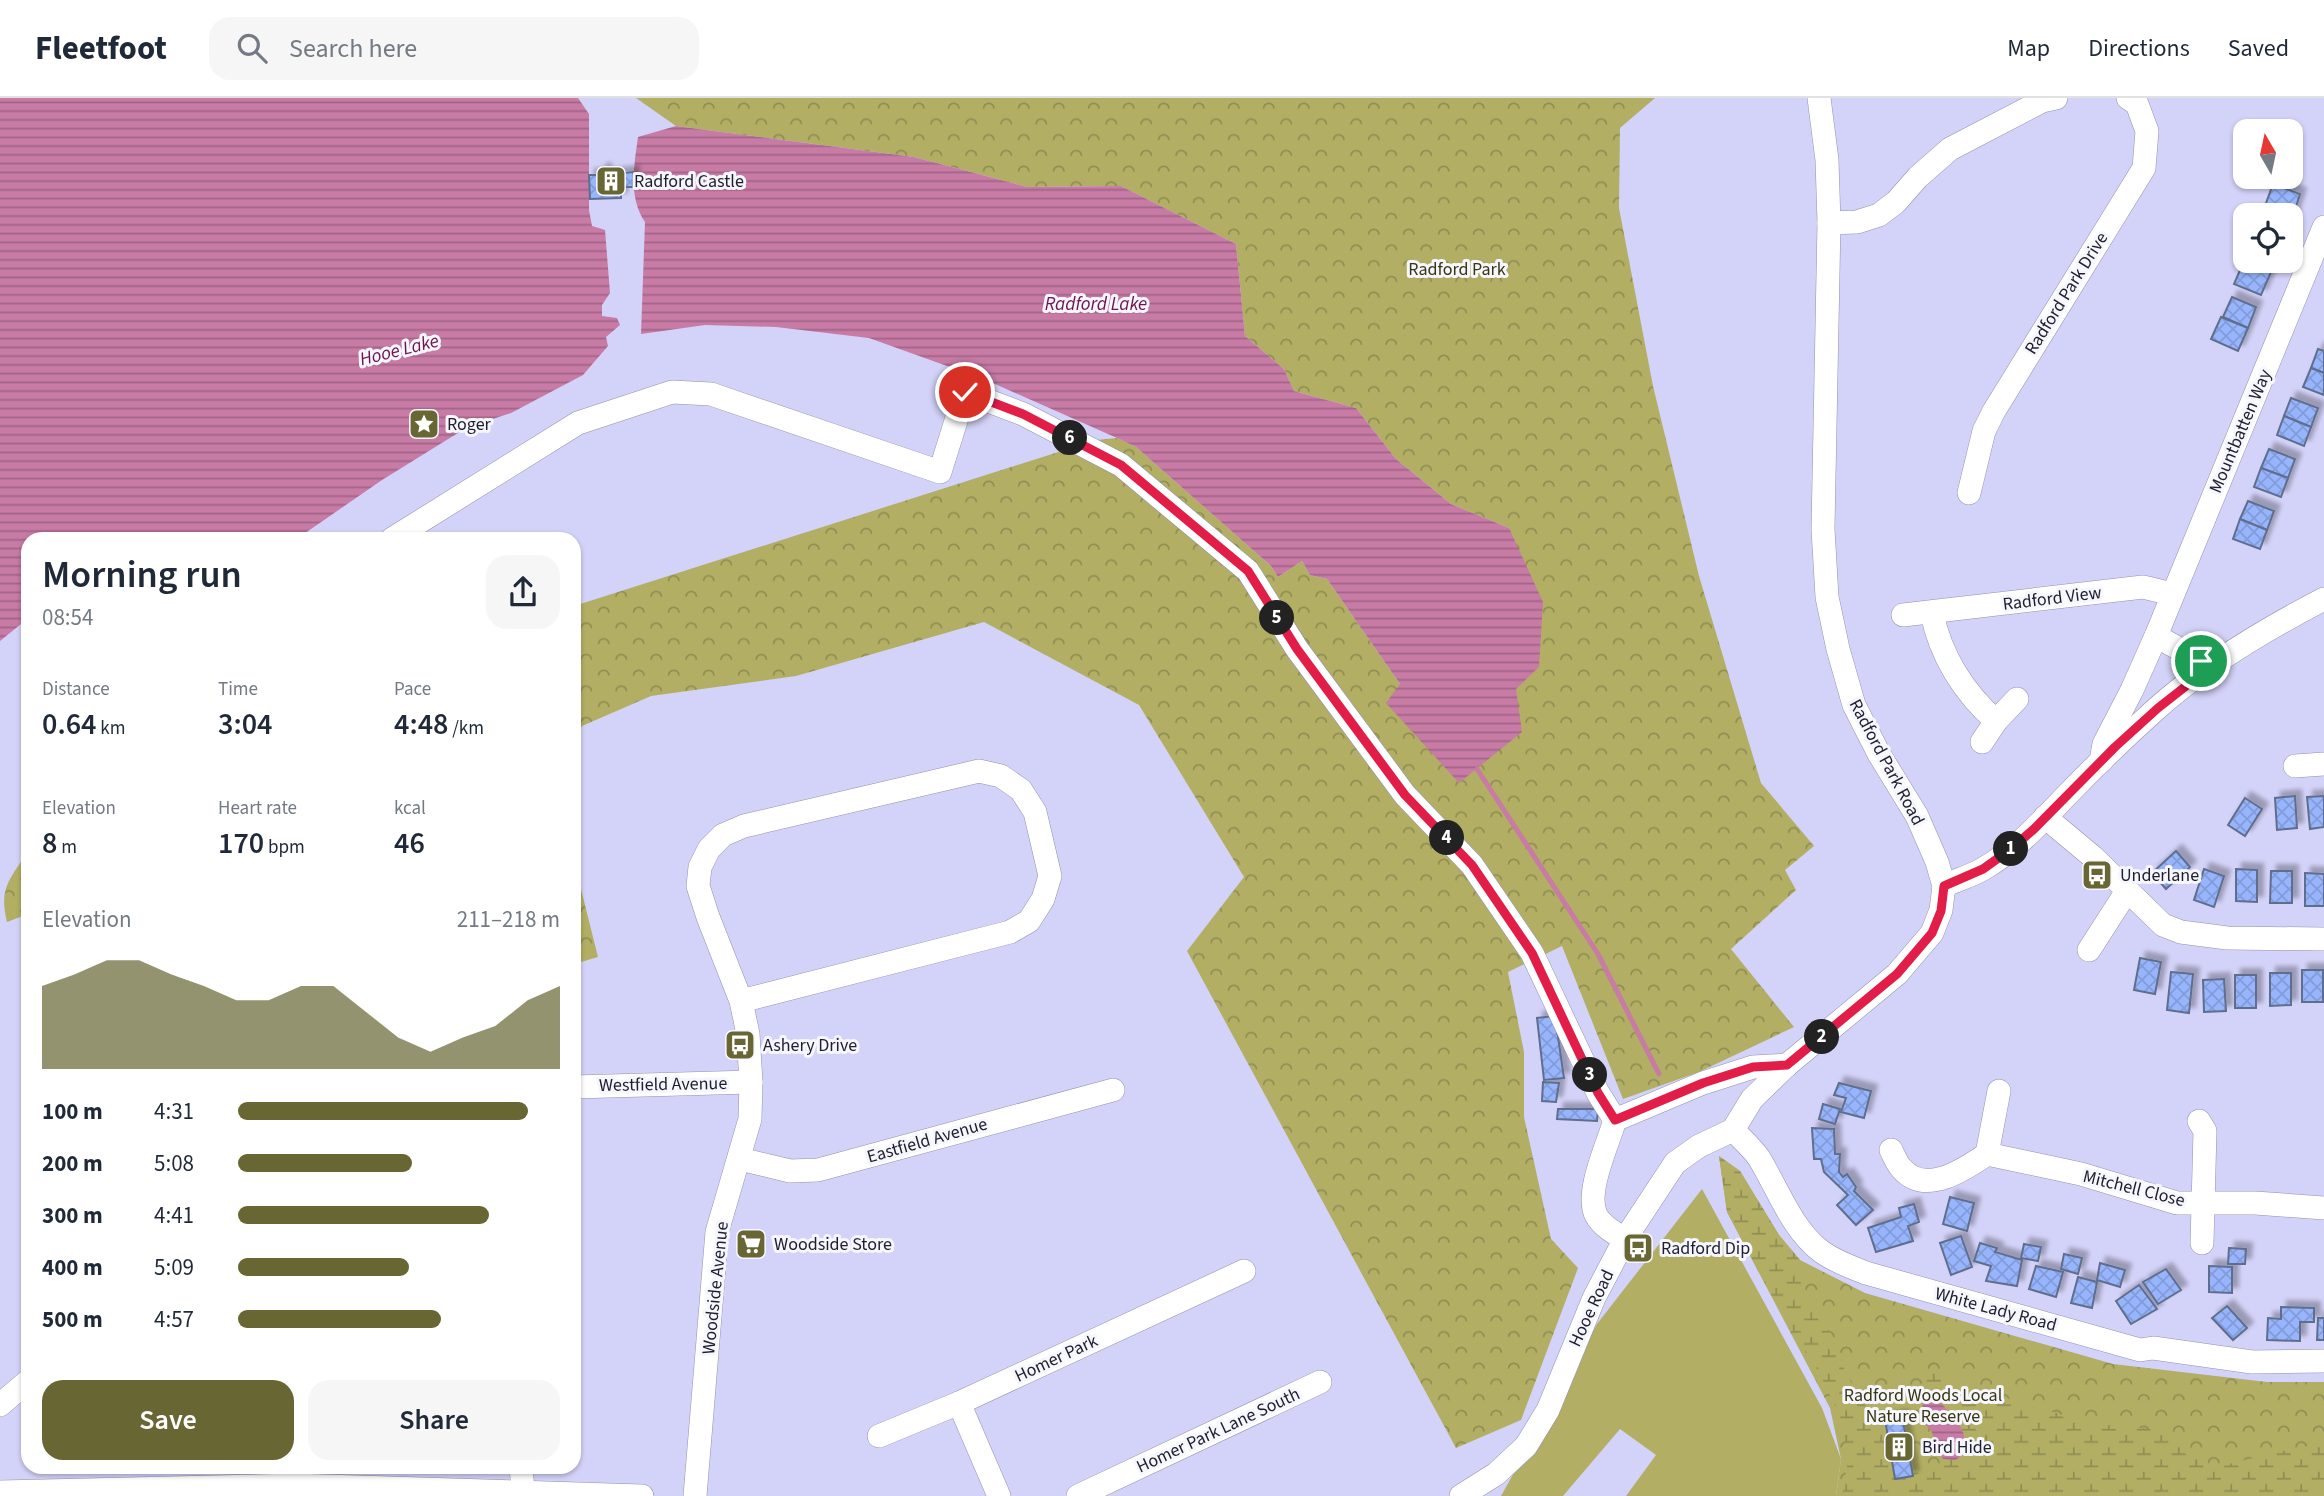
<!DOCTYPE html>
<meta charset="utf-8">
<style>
body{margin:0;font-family:"Source Sans 3",sans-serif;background:#f6f6f7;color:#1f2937;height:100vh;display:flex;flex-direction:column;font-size:26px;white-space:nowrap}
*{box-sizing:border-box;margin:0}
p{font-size:23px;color:#747a83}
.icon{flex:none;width:38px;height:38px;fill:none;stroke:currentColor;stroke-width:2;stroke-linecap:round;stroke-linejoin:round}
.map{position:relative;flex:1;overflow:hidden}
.details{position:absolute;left:21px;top:434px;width:560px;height:942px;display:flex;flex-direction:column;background:#fff;border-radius:21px;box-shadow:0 2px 5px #0004}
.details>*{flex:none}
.needle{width:46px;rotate:351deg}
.tools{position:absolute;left:2233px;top:21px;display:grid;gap:14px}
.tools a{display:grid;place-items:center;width:70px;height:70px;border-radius:14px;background:#fff;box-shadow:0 2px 5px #0004;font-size:35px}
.pin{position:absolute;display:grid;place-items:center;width:60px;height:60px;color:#fff;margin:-30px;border:4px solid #fff;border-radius:50%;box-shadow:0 2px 7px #0007}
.km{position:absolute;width:35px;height:35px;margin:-18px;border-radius:50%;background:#222;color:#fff;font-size:19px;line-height:35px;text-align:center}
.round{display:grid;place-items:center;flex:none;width:74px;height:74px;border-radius:21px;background:#f6f6f7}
.head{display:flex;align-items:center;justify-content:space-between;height:119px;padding:0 21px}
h1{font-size:38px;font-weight:600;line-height:52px}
.figures{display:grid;grid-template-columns:repeat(3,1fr);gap:10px;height:119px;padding:7px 21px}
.figures div{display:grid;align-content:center}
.figures b{font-size:30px;font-weight:600}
.figures small{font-size:19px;font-weight:400}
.figures p{font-size:19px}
.chart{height:196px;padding:14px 21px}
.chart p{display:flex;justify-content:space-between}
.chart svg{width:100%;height:126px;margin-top:7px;fill:#686633;opacity:.7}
.primary-button{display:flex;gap:14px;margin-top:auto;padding:14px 21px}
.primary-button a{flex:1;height:80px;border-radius:21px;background:#686633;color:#fff;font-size:28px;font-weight:600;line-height:80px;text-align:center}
.primary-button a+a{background:#f6f6f7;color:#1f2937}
ul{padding:0 21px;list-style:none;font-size:23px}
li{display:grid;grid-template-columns:112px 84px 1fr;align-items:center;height:52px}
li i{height:18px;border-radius:9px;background:#686633}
header{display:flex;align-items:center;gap:42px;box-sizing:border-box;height:98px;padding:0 35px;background:#fff;border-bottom:2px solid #e0e1e3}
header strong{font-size:33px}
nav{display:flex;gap:38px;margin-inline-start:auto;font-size:24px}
.search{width:490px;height:63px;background:#f6f6f7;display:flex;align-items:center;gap:18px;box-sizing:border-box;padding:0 24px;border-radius:21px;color:#747a83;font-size:26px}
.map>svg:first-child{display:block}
</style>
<header>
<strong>Fleetfoot</strong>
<div class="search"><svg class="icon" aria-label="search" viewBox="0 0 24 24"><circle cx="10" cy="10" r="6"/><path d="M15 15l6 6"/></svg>Search here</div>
<nav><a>Map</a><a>Directions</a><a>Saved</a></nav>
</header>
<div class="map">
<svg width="2324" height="1398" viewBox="0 0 2324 1398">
<defs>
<pattern id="forest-crowns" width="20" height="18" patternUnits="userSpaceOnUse" patternTransform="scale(1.75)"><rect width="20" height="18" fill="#b2af64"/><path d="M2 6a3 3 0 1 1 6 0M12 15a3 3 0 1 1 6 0" fill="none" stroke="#908e53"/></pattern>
<pattern id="wetland-marsh" width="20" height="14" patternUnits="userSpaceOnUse" patternTransform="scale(1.75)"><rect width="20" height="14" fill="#b2af64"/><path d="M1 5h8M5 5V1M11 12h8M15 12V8" fill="none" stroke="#908e53"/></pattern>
<pattern id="water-rules" width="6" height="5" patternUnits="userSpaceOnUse" patternTransform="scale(1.75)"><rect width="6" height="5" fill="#c77ba5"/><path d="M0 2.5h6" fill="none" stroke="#a16487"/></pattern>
<pattern id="building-cross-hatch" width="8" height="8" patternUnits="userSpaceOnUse" patternTransform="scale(1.75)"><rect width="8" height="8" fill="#97b5fd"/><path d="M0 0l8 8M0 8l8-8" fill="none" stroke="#829bd9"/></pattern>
<filter id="shadow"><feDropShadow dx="6" dy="-6" stdDeviation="2" flood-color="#0004"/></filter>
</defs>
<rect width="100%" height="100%" fill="#d3d2f8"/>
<!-- green -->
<path fill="#b2af64" d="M1702 1091 1822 1310 1841 1361 1836 1398H1626L1656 1357 1620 1331 1563 1398H1501L1597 1226Z"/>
<!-- forest -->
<g fill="url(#forest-crowns)">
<path d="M636 0H1655L1620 30 1619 110 1653 288 1699 478 1761 685 1814 748 1785 772 1796 792 1731 851 1794 929 1699 974 1623 1001 1562 848 1508 874 1524 954V1019L1551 1141 1578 1170 1521 1322 1456 1350 1187 853 1244 779 1139 607 984 524 796 578 651 598 582 628 574 643V508L1096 342 1117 340 1136 349 1271 468 1278 479 1302 463 1310 477 1327 481 1400 586 1516 591 1509 430 1451 406 1396 361 1356 310 1294 293 1284 271 1245 238 1236 146 1121 88 1027 89 914 59 676 28Z"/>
<path d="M28 759V816L7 824C0 795 6 785 23 761Z"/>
<path d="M574 763 598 859 574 866Z"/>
<path d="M1719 1058 1740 1073 1779 1137 1800 1162 1865 1195 2113 1266 2267 1284H2324V1398H1836L1841 1361 1830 1310 1727 1114Z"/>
</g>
<!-- wetland -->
<path fill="url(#wetland-marsh)" d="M1719 1058 1740 1073 1779 1137 1800 1162 1803 1199 1829 1233 1842 1267 1859 1299 1875 1320 1885 1321 1895 1381 1913 1378 1949 1361 1937 1301 1920 1288 1931 1270C1984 1295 2041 1312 2099 1326 2124 1331 2149 1326 2172 1339 2186 1346 2197 1361 2208 1371L2295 1350 2324 1346V1398H1842L1848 1363 1840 1318 1820 1276 1769 1193 1727 1114Z"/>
<!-- water -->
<g fill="url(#water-rules)">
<path d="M0 0H578L589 16V112L592 128 605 132 610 195 602 207V218L617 220 620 227 606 239 608 248 583 277 511 315 466 330 382 382 298 440 28 441V537L21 526 0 543Z"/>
<path d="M676 28 914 59 1027 89 1121 88 1236 146 1245 238 1284 271 1294 293 1356 310 1396 361 1451 406 1509 430 1543 504 1539 569 1516 591 1522 634 1459 685 1386 605 1400 586 1327 481 1310 477 1302 463 1278 479 1271 468 1136 349 1117 340 986 282 869 240 776 229 705 227 641 236 645 124C628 99 634 68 638 39Z"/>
<path d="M1920 1288C1934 1299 1961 1320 1964 1338 1965 1343 1964 1349 1964 1355L1956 1362 1943 1361 1937 1353 1932 1334 1925 1326Z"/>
</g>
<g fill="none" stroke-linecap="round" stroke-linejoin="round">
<!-- stream -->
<path stroke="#c77ba5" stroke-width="5" d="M1477 671 1598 856 1659 976"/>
</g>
<!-- building -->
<g fill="url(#building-cross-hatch)" stroke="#606e8d" stroke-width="2" filter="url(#shadow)">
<path d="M604 71 607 77 633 74V89H621V100L590 101 589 77H599L600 73Z"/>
<path d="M2273 86 2300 96 2293 118 2265 108Z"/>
<path d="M2265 108 2293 118 2291 123V117H2262Z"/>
<path d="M2244 163 2271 174 2261 197 2234 186Z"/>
<path d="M2246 163H2276L2271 174Z"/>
<path d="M2232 199 2256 209 2248 230 2223 219Z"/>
<path d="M2221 219 2248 230 2238 253 2211 241Z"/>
<path d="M2318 251 2324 253V275L2311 270Z"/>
<path d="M2311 270 2324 275V297L2303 289Z"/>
<path d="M2291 300 2318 310 2311 329 2284 318Z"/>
<path d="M2284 318 2311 329 2304 348 2277 337Z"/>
<path d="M2269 351 2295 361 2288 380 2261 370Z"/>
<path d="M2261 370 2288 380 2281 399 2254 389Z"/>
<path d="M2248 403 2274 413 2267 432 2240 421Z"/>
<path d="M2240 421 2267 432 2260 451 2233 441Z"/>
<path d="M2295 698 2297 730 2277 732 2275 700Z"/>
<path d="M2324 698V729L2310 731 2307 699Z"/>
<path d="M2245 700 2262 711 2245 738 2228 727Z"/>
<path d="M2176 753 2190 769 2166 791 2152 775Z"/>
<path d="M2204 771 2224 778 2214 809 2194 802Z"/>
<path d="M2236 771 2257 772V804L2236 803Z"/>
<path d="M2271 773H2292V805H2270Z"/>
<path d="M2305 775 2324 776V808H2305Z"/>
<path d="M2140 860 2161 864 2155 896 2134 892Z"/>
<rect x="2302" y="872" width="21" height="32"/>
<path d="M2171 874 2193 876 2189 915 2167 912Z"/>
<path d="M2270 875H2291V907L2270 908Z"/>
<rect x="2235" y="877" width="21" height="33"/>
<path d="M2224 881 2226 913 2204 914 2203 882Z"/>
<path d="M1555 918 1564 980 1544 982 1537 920Z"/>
<path d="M1543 984 1559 985 1556 1004 1542 1003Z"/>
<path d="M1839 985 1871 993 1864 1020 1841 1014 1846 1000 1834 997Z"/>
<path d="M1823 1006 1840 1011 1835 1026 1819 1021Z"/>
<path d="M1558 1011H1598L1597 1023 1557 1021Z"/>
<path d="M1812 1030 1834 1031 1835 1056H1840L1839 1074 1843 1079 1847 1076 1856 1089 1854 1093 1873 1112 1856 1127 1837 1107 1848 1097 1824 1074 1821 1061H1814Z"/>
<path d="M1950 1099 1974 1105 1967 1133 1943 1126Z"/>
<path d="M1914 1106 1919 1124 1908 1128 1913 1143 1876 1154 1868 1130 1901 1119 1899 1110Z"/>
<path d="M1961 1138 1972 1169 1951 1177 1940 1145Z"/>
<path d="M1980 1145 1997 1150 1995 1154 2022 1162 2017 1188 1986 1183 1991 1168 1974 1163Z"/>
<path d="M2024 1146 2041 1149 2038 1163 2021 1160Z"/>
<path d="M2229 1150 2246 1151 2245 1166H2228Z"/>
<path d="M2064 1156 2082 1160 2078 1176 2061 1171Z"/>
<path d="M2100 1165 2125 1172 2120 1189 2097 1182Z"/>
<path d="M2036 1168 2063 1174 2056 1199 2029 1191Z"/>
<path d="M2209 1168 2232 1169V1195L2209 1194Z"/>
<path d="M2166 1171 2181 1192 2158 1206 2143 1184Z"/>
<path d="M2078 1179 2097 1184 2092 1210 2071 1205Z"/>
<path d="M2139 1187 2157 1211 2131 1226 2116 1203Z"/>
<path d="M2227 1208 2247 1230 2233 1242 2212 1220Z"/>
<path d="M2281 1209 2314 1210V1224H2300V1243L2267 1242 2268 1220 2281 1221Z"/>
<path d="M2318 1220H2324V1242H2317Z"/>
<path d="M1902 1318 1913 1378 1895 1381 1885 1321Z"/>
</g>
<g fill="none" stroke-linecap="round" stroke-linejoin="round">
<!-- minor casing -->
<g stroke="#9291b4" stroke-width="24">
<g id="minor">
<path d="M1829 125 1857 124 1879 117 1896 104 1918 79 1950 51 2042 3 2056 0"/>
<path d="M1969 395 1984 333 1994 313 2144 70 2147 33 2137 6 2128 0"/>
<path d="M392 441 578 325 672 294 711 296 940 374 965 294 1023 316 1121 367 1248 473 1297 551 1405 697 1472 767 1532 855 1598 995 1615 1022"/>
<path d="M1932 515C1940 557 1964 595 1996 623L1982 644"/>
<path d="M1903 517 2143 489 2172 496"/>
<path d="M2156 538 2201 563 2209 570"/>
<path d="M1996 623 2017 601"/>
<path d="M2101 663 2104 646 2132 592 2156 538 2324 129"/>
<path d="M2295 668 2324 666"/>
<path d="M2045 719 2093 759 2163 827 2181 834 2227 840 2324 841"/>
<path d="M1944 788C1956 782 1971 778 1983 771 2015 753 2041 724 2067 697 2095 668 2125 639 2155 612 2205 567 2264 532 2324 501"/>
<path d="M2089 852 2127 793"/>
<path d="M574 989 751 984"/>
<path d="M2199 1023 2205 1033 2202 1145"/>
<path d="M1733 1032 1752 1001 1787 967 1897 876 1932 835 1941 812 1944 788 1937 764 1917 718 1879 656 1854 607 1838 551 1827 499 1823 431 1829 125 1827 62 1819 0"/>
<path d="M1733 1032C1742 1041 1752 1050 1759 1060 1778 1091 1792 1132 1822 1154 1836 1164 1851 1169 1866 1175L2140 1252 2153 1250 2252 1264 2324 1263"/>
<path d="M1891 1052C1894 1058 1897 1066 1902 1071 1926 1098 1965 1071 1987 1056L2081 1076 2177 1105H2255L2324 1110"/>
<path d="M1987 1056 1999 993"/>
<path d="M740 1061 790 1073 818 1072 1113 992"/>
<path d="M1625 1141C1614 1135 1602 1128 1596 1117 1585 1094 1608 1046 1615 1022L1703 985 1753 969 1787 967"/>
<path d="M0 1307 28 1283"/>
<path d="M879 1338 959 1305"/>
<path d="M521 1368 523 1393"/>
<path d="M0 1394 293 1387 642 1398"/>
<path d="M695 1398 717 1134 750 1021 751 984 748 936 741 903 708 819 698 788 700 769 709 751 723 737 744 728 979 673 1001 678 1021 692 1035 714 1050 778 1043 801 1029 823 1010 834 741 903"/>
<path d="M999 1398 959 1305 1244 1173"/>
<path d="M1078 1398 1320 1284"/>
<path d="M1461 1398 1496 1376 1526 1348 1548 1312 1594 1200 1625 1141 1675 1065 1699 1048 1733 1032"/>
</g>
</g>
<!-- minor -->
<use href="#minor" stroke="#fff" stroke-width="23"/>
</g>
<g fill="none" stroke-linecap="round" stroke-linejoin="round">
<!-- route casing -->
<g stroke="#fff" stroke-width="14">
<path id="route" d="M965 294 1023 316 1121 367 1248 473 1297 551 1405 697 1472 767 1532 855 1598 995 1615 1022 1703 985 1753 969 1787 967 1897 876 1932 835 1941 813 1944 788 1983 771 2011 751 2034 731 2115 649 2158 610 2209 570 2201 563"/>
</g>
<!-- route -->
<use href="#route" stroke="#e11d48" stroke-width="9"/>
</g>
<!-- icons -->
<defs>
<g id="building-square" transform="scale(1.575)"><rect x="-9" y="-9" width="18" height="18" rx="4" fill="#686633" stroke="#f6f6fe"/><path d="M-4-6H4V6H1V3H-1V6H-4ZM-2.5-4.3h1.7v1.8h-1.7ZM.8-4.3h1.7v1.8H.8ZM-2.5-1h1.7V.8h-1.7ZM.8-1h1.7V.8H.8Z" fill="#fff"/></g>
<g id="sight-square" transform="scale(1.575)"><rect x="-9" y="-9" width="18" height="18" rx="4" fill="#686633" stroke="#f6f6fe"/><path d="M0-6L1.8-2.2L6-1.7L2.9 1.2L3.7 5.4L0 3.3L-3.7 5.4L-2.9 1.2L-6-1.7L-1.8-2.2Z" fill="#fff"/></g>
<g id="bus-square" transform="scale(1.575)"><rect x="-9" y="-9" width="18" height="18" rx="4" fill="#686633" stroke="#f6f6fe"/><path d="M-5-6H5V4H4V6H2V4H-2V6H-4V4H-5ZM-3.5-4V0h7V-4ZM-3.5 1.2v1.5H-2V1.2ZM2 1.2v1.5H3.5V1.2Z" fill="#fff"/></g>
<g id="supermarket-square" transform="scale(1.575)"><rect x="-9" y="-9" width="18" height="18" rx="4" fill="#686633" stroke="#f6f6fe"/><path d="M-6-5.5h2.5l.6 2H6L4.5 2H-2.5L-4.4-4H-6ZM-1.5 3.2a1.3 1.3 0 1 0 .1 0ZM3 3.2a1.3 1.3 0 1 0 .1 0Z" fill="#fff"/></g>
</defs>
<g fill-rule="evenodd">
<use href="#building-square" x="611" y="83"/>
<use href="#sight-square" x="424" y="326"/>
<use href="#bus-square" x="2097" y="777"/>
<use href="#bus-square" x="740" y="947"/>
<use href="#supermarket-square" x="751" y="1146"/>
<use href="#bus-square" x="1638" y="1150"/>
<use href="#building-square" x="1899" y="1349"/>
</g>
<g text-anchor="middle" stroke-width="6" stroke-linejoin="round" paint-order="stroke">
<!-- poi labels -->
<g font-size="18" fill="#1f1e2c" stroke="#f6f6fe" text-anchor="start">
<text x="634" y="89">Radford Castle</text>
<text x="447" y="332">Roger</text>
<text x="2120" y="783">Underlane</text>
<text x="763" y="953">Ashery Drive</text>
<text x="774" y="1152">Woodside Store</text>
<text x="1661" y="1156">Radford Dip</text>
<text x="1922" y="1355">Bird Hide</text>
</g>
<!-- park labels -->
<g font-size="18" fill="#383610" stroke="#f6f6fe">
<text x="1457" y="177">Radford Park</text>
<text x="1923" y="1303">Radford Woods Local<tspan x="1923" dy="21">Nature Reserve</tspan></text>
</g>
<!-- street labels -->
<g font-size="18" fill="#1f1e2c" stroke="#f6f6fe">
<text transform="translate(2066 195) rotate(-58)" y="6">Radford Park Drive</text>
<text transform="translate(2240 333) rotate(-67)" y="6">Mountbatten Way</text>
<text transform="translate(2052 500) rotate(-7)" y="6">Radford View</text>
<text transform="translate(1887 664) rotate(62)" y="6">Radford Park Road</text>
<text transform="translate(663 986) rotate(-1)" y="6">Westfield Avenue</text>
<text transform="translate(927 1042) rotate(-16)" y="6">Eastfield Avenue</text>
<text transform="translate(2134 1090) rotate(14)" y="6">Mitchell Close</text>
<text transform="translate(715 1190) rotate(-84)" y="6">Woodside Avenue</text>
<text transform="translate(1591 1210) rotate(-65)" y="6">Hooe Road</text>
<text transform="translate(1996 1211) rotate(15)" y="6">White Lady Road</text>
<text transform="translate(1056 1260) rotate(-25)" y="6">Homer Park</text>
<text transform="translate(1218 1332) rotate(-25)" y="6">Homer Park Lane South</text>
</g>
<!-- water labels -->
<g font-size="19" font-style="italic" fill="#6e134e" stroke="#f6f6fe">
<text x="1096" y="212">Radford Lake</text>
<text transform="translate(399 251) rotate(-14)" y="7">Hooe Lake</text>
</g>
</g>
</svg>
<div class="tools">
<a><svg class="needle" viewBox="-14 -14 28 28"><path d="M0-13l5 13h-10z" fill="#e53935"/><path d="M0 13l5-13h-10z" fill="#747a83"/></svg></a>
<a><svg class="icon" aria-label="locate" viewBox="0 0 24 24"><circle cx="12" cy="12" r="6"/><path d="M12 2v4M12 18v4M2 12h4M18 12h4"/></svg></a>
</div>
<div class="pin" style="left:2201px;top:563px;background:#1e9e55"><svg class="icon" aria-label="arrive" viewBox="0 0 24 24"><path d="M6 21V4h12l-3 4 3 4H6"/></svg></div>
<div class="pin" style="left:965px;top:294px;background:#d93025"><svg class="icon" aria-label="check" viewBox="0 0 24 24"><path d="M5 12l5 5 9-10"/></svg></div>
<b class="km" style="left:2011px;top:751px">1</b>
<b class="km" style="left:1822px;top:939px">2</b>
<b class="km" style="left:1590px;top:977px">3</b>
<b class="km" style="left:1447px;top:740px">4</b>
<b class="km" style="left:1277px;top:520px">5</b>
<b class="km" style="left:1070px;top:340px">6</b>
<section class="details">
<div class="head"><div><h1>Morning run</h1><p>08:54</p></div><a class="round"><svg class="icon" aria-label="share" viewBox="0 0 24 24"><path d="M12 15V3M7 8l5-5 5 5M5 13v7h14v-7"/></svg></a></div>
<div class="figures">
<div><p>Distance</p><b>0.64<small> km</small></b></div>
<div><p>Time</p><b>3:04</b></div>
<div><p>Pace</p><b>4:48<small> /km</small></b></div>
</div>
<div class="figures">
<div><p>Elevation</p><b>8<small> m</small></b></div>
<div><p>Heart rate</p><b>170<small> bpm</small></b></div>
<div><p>kcal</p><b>46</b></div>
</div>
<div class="chart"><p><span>Elevation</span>211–218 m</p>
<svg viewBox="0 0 160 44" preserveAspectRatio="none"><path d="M0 44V15L10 11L20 6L30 6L40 11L50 15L60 20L70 20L80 15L90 15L100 24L110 33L120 38L130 33L140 29L150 20L160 15V44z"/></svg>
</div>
<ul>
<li><b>100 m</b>4:31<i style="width:90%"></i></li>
<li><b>200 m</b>5:08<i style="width:54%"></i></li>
<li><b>300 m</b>4:41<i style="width:78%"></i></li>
<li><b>400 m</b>5:09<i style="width:53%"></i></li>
<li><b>500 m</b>4:57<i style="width:63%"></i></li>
</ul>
<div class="primary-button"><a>Save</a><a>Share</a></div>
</section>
</div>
